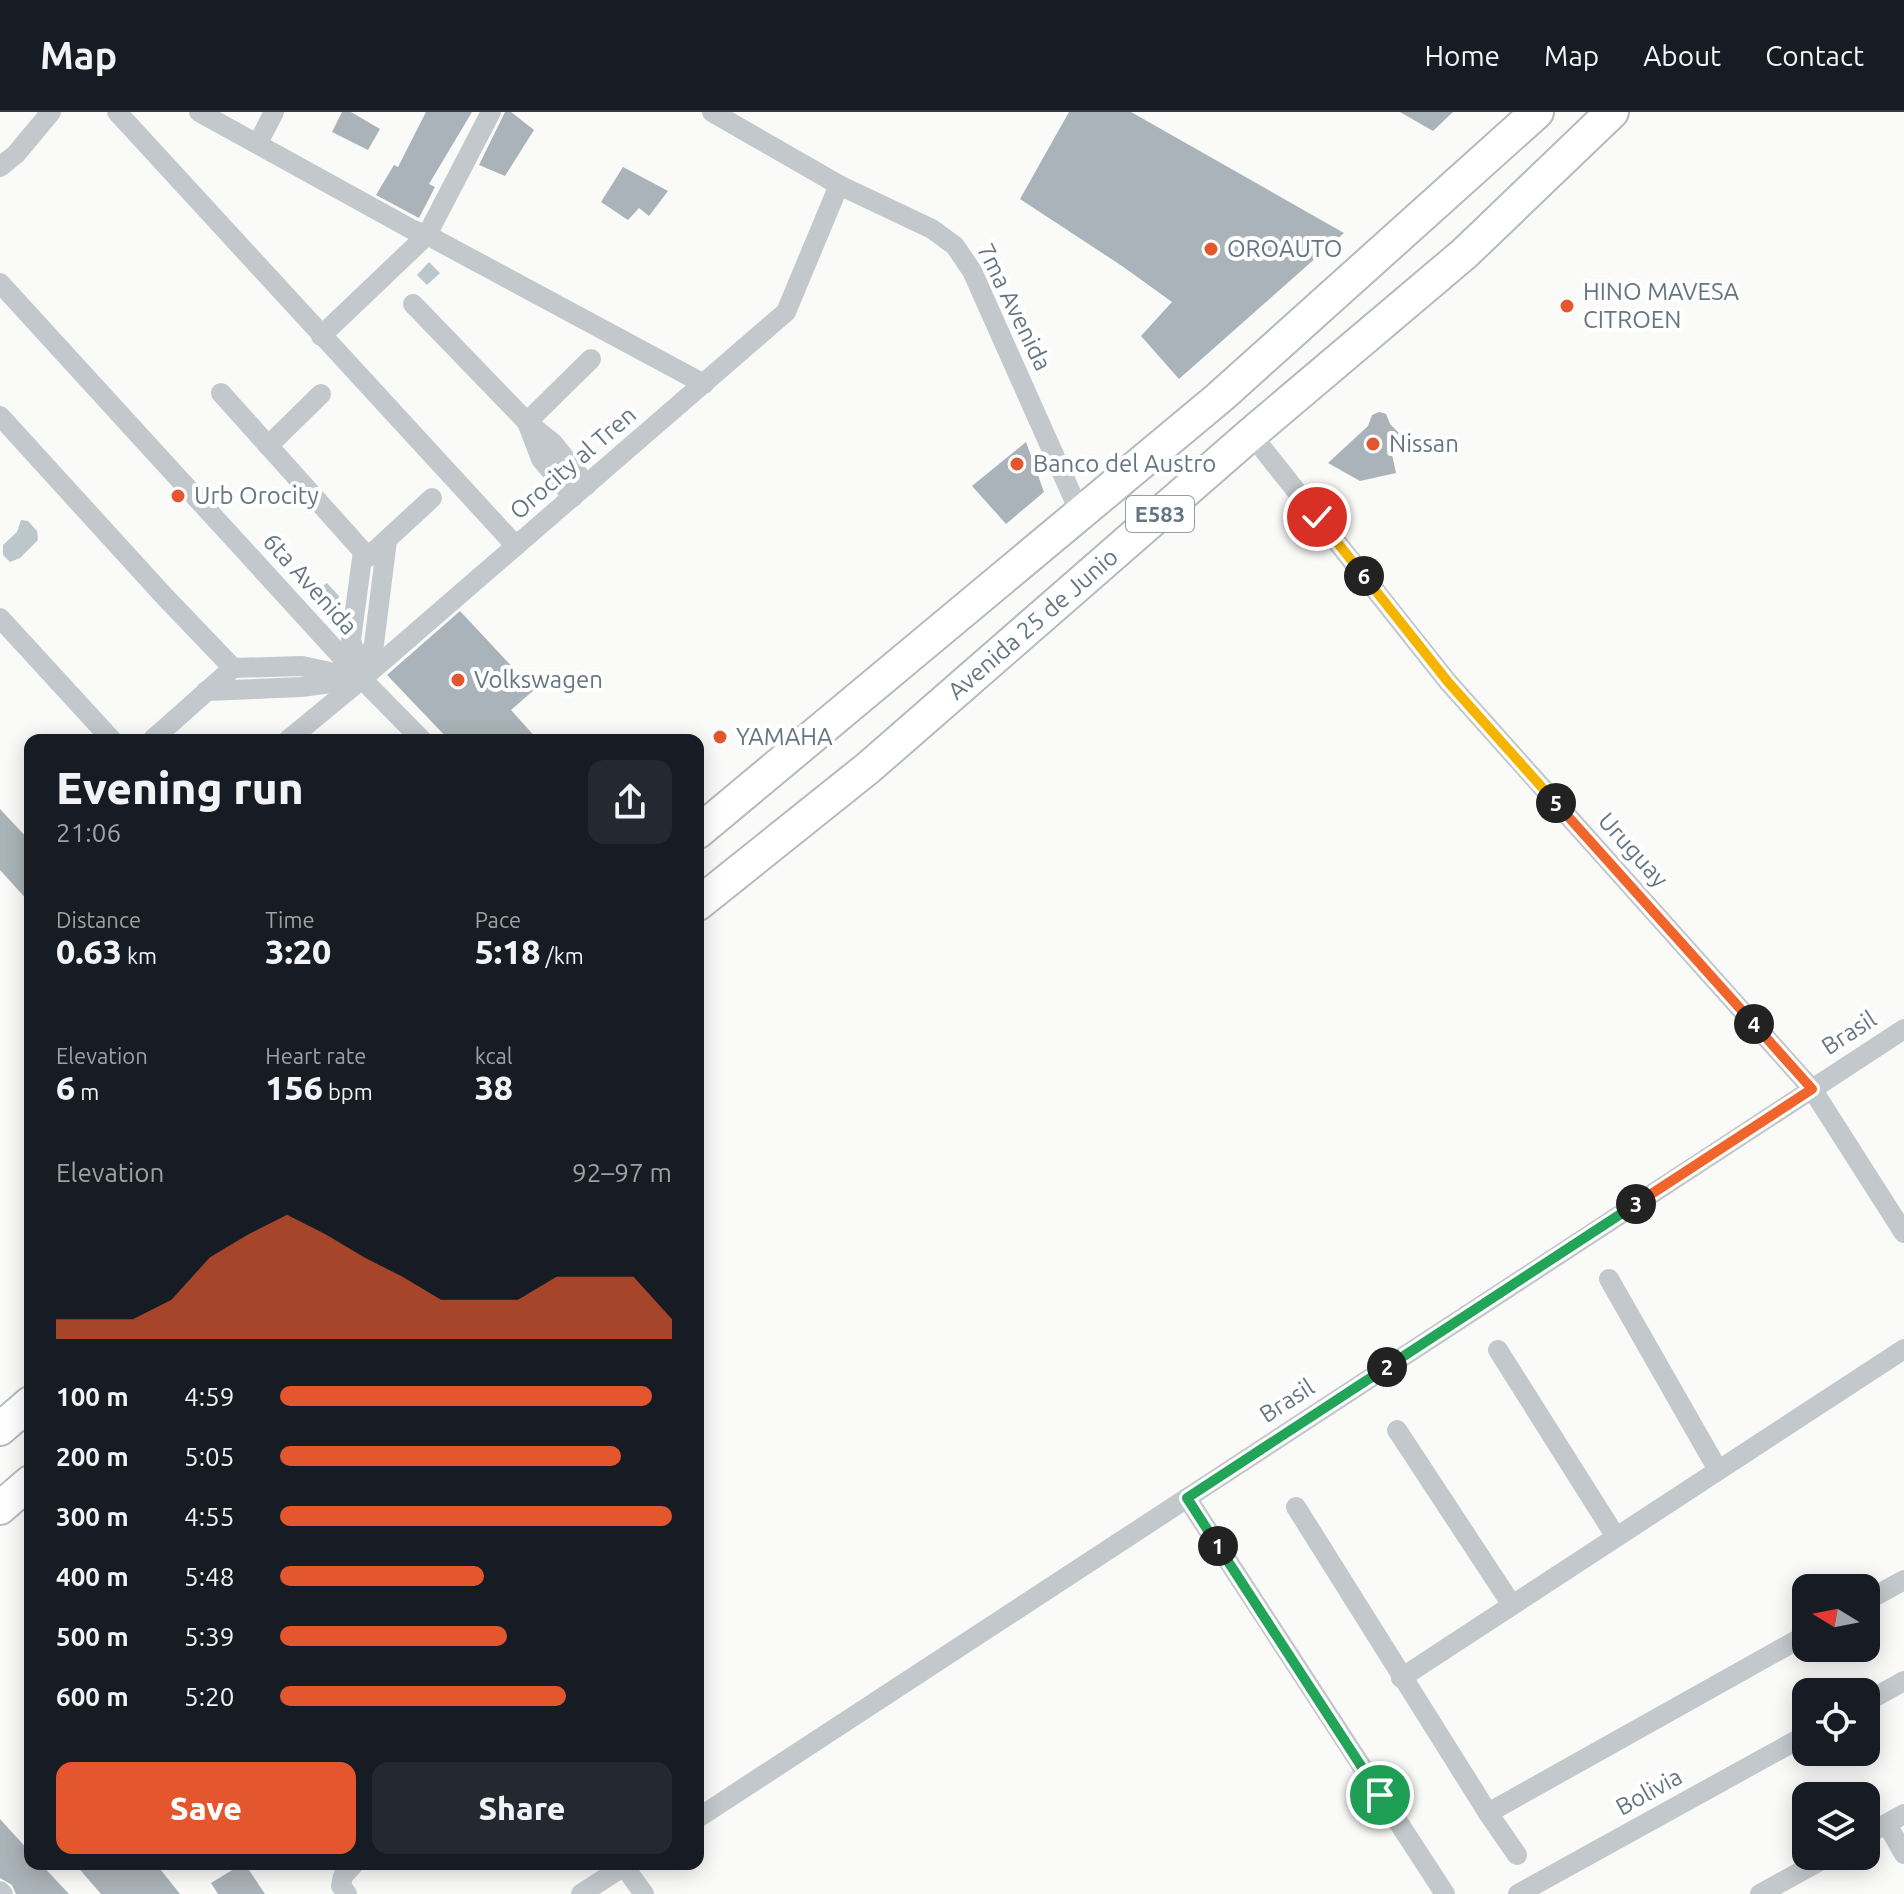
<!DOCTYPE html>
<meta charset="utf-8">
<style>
body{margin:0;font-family:Ubuntu,sans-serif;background:#242831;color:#f1f3f6;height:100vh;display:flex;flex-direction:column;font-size:30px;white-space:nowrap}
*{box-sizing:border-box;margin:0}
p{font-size:26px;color:#9ea1a6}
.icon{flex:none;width:44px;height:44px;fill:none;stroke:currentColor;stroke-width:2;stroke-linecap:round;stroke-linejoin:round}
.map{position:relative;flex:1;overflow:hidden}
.sheet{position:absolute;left:24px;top:622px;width:680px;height:1136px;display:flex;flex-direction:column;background:#171b24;border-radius:16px;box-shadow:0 4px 20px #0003}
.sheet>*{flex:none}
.needle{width:52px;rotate:280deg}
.tools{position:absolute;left:1792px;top:1462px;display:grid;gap:16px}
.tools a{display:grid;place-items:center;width:88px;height:88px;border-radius:16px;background:#171b24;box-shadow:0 4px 20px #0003;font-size:40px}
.pin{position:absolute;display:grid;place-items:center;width:68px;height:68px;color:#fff;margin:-34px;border:4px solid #fff;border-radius:50%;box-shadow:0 2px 8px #0007}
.km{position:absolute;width:40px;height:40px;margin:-20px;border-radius:50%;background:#222;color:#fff;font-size:22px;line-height:40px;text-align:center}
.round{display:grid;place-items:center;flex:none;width:84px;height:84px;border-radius:16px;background:#242831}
.summary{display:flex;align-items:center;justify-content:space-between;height:136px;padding:0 32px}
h1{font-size:44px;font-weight:800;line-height:60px}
.figures{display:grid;grid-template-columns:repeat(3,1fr);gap:12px;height:136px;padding:8px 32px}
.figures div{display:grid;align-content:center}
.figures b{font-size:34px;font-weight:800}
.figures small{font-size:22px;font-weight:400}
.figures p{font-size:22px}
.chart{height:224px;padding:16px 32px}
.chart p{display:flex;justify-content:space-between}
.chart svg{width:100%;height:144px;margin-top:8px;fill:#e4572e;opacity:.7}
.action{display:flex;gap:16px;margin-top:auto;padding:16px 32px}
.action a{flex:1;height:92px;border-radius:16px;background:#e4572e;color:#fff;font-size:32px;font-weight:800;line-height:92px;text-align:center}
.action a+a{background:#242831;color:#f1f3f6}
ul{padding:0 32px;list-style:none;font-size:26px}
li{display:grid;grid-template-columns:128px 96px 1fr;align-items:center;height:60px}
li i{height:20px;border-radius:10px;background:#e4572e}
header{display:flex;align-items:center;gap:48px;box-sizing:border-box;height:112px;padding:0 40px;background:#171b24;border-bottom:2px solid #363941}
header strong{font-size:38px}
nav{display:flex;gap:44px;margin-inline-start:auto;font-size:28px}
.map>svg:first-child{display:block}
</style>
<header>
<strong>Map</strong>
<nav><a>Home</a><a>Map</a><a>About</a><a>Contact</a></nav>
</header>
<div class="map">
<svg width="1904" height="1782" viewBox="0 0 1904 1782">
<rect width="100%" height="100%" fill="#fafaf8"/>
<!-- water -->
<g fill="#bbc7cb">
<path d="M429 150 440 161 427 173 417 163Z"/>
<path d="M21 408 28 409 37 419 38 428 20 446 10 450 3 443V433L17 420Z"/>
<path d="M327 471 339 484 337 495 330 494 320 483V476Z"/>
</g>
<!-- building -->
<g fill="#aab3b9">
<path d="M342 0H351L380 17 368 38 332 20Z"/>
<path d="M426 0H472L429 72 435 75 419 106 376 83 394 53 398 55Z"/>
<path d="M505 0H511L534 18 505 64 479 53Z"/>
<path d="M1069 0H1131L1344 121 1179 267 1141 224 1172 190 1122 154 1020 87Z"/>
<path d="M1400 0H1453L1433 19Z"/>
<path d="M623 55 668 79 649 104 639 96 628 108 601 90Z"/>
<path d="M1379 300 1386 302 1390 312 1404 326 1391 338 1396 361 1360 369 1328 351 1368 314 1372 303Z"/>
<path d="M1026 330 1044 380 1006 412 972 374Z"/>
<path d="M460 499 534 578 511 598 538 628H449L387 563Z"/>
<path d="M0 697 30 729V791L0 758Z"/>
<path d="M0 1707 30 1740V1752H41L69 1782H16L12 1773 0 1766Z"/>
<path d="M75 1752H156L180 1782H101Z"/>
<path d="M242 1752H245L265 1782H218L211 1771Z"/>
</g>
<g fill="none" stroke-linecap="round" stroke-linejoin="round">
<!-- primary casing -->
<g stroke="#b5babe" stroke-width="36">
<g id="primary">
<path d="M698 720 1220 285 1537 0"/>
<path d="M698 792 868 656 1251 322 1465 141 1612 0"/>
<path d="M0 1317 30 1291"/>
<path d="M0 1396 30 1370"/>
</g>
</g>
<!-- street -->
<g stroke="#c3c8cc" stroke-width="20">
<path d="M117 0 516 434"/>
<path d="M199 0 413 118 427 123 704 272"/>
<path d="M712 0 839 73 932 117 955 134 972 159 1080 401"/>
<path d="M258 31 274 0"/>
<path d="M0 55 16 42 51 0"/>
<path d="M0 171 362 567 422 628"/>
<path d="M413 192 527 310 553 331 587 373"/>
<path d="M321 224 427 123 491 0"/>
<path d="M221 281 368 445 432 386"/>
<path d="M0 304 165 485 233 556"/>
<path d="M527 310 591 247"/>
<path d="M528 313 541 347 573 385"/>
<path d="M1251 322 1448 570 1812 977 1904 1121"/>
<path d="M268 334 321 282"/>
<path d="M0 506 112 628"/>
<path d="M361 563 351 528 363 439"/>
<path d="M362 567 374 532 387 428"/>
<path d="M206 579 301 575 346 569"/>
<path d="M152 628 233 556 302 554 362 567"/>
<path d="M288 628 362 567 786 200 839 73"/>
<path d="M1609 1167 1718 1358"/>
<path d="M1498 1238 1616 1425"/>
<path d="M1397 1318 1512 1493"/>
<path d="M1187 1386 1445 1782"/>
<path d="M1296 1395 1488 1701 1806 1523"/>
<path d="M1866 1489 1904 1468"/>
<path d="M1401 1566 1904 1237"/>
<path d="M1866 1590 1904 1569"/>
<path d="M1488 1701 1517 1743"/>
<path d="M698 1706 1904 917"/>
<path d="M1887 1712 1904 1742"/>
<path d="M1866 1723 1904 1702"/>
<path d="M624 1754 644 1782"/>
<path d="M0 1779 3 1782"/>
<path d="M347 1782 341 1774 343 1764 354 1752"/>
<path d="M581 1782 627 1752"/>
<path d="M1518 1782 1806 1623"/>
<path d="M1760 1782 1829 1744"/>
</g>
<!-- primary -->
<use href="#primary" stroke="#fff" stroke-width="32"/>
</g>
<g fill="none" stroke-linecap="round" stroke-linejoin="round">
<!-- split-1 casing -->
<g stroke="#fff" stroke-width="16">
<path id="split-1" d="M1218 1434 1380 1683"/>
</g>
<!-- split-2 casing -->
<g stroke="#fff" stroke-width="16">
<path id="split-2" d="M1218 1434 1187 1386 1387 1255"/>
</g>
<!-- split-3 casing -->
<g stroke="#fff" stroke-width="16">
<path id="split-3" d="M1387 1255 1636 1092"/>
</g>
<!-- split-4 casing -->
<g stroke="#fff" stroke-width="16">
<path id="split-4" d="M1636 1092 1812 977 1754 912"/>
</g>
<!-- split-5 casing -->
<g stroke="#fff" stroke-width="16">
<path id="split-5" d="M1556 691 1754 912"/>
</g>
<!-- split-6 casing -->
<g stroke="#fff" stroke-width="16">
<path id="split-6" d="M1364 464 1448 570 1556 691"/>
</g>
<!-- split-7 casing -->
<g stroke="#fff" stroke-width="16">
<path id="split-7" d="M1317 405 1364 464"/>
</g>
<!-- split-1 -->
<use href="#split-1" stroke="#22a559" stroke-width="10"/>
<!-- split-2 -->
<use href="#split-2" stroke="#22a559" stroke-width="10"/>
<!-- split-3 -->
<use href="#split-3" stroke="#22a559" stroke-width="10"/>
<!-- split-4 -->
<use href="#split-4" stroke="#f0652b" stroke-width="10"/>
<!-- split-5 -->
<use href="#split-5" stroke="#f0652b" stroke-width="10"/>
<!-- split-6 -->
<use href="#split-6" stroke="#f5b400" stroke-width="10"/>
<!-- split-7 -->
<use href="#split-7" stroke="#f5b400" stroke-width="10"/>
</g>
<!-- markers -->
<g fill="#e4572e" stroke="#fff" stroke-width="3">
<circle cx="1211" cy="137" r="8"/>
<circle cx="1567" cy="194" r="8"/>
<circle cx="1373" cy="332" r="8"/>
<circle cx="1017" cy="352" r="8"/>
<circle cx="178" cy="384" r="8"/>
<circle cx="458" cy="568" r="8"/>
<circle cx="720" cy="625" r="8"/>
</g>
<g text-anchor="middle" stroke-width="8" stroke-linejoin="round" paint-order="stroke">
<!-- shield labels -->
<rect fill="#fff" stroke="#939fa8" stroke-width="2" x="1126" y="384" width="68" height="36" rx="6"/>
<g font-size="22" font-weight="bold" fill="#657683">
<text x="1160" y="410">E583</text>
</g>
<!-- poi labels -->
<g font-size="24" fill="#657683" stroke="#fff" text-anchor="start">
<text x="1227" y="145">OROAUTO</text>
<text x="1583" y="188">HINO MAVESA<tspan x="1583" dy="28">CITROEN</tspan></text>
<text x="1389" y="340">Nissan</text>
<text x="1033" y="360">Banco del Austro</text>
<text x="194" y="392">Urb Orocity</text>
<text x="474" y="576">Volkswagen</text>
<text x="736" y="633">YAMAHA</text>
</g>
<!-- street labels -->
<g font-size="24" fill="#657683" stroke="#fff">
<text transform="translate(1014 195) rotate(64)" y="8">7ma Avenida</text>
<text transform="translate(573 351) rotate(-41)" y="8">Orocity al Tren</text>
<text transform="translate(310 472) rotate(48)" y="8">6ta Avenida</text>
<text transform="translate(1033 512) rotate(-41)" y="8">Avenida 25 de Junio</text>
<text transform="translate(1633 738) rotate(48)" y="8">Uruguay</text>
<text transform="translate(1849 921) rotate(-33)" y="8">Brasil</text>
<text transform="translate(1287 1289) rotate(-33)" y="8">Brasil</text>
<text transform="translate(1649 1680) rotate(-29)" y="8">Bolivia</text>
</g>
</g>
</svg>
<div class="tools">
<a><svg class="needle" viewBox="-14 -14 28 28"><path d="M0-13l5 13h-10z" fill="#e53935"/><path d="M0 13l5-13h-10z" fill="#9ea1a6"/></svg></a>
<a><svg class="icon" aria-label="locate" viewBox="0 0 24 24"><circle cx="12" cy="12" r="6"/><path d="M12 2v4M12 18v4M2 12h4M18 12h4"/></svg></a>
<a><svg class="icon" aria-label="layers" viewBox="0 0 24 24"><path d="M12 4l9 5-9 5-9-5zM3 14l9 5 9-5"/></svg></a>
</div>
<div class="pin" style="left:1380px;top:1683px;background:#1e9e55"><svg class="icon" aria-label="arrive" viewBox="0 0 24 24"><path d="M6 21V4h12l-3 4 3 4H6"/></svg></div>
<div class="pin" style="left:1317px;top:405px;background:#d93025"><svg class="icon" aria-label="check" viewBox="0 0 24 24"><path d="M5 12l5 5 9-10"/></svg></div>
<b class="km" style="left:1218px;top:1434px">1</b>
<b class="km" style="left:1387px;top:1255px">2</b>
<b class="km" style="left:1636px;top:1092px">3</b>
<b class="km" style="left:1754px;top:912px">4</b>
<b class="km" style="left:1556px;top:691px">5</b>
<b class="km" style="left:1364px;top:464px">6</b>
<section class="sheet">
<div class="summary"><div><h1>Evening run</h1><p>21:06</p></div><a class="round"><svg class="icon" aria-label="share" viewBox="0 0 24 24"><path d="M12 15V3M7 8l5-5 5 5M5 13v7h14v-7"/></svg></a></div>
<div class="figures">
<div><p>Distance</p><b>0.63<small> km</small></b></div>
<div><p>Time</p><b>3:20</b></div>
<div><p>Pace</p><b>5:18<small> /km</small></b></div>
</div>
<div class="figures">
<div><p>Elevation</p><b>6<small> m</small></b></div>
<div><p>Heart rate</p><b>156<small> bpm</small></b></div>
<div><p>kcal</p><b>38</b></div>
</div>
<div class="chart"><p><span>Elevation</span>92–97 m</p>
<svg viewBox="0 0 160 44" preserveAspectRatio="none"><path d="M0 44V38L10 38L20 38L30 32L40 19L50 12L60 6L70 12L80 19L90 25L100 32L110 32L120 32L130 25L140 25L150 25L160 38V44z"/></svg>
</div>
<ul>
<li><b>100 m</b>4:59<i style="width:95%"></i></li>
<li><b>200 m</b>5:05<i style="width:87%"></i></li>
<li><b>300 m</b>4:55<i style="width:100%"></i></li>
<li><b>400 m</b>5:48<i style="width:52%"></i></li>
<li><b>500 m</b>5:39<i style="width:58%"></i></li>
<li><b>600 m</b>5:20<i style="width:73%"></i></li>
</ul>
<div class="action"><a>Save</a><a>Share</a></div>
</section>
</div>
